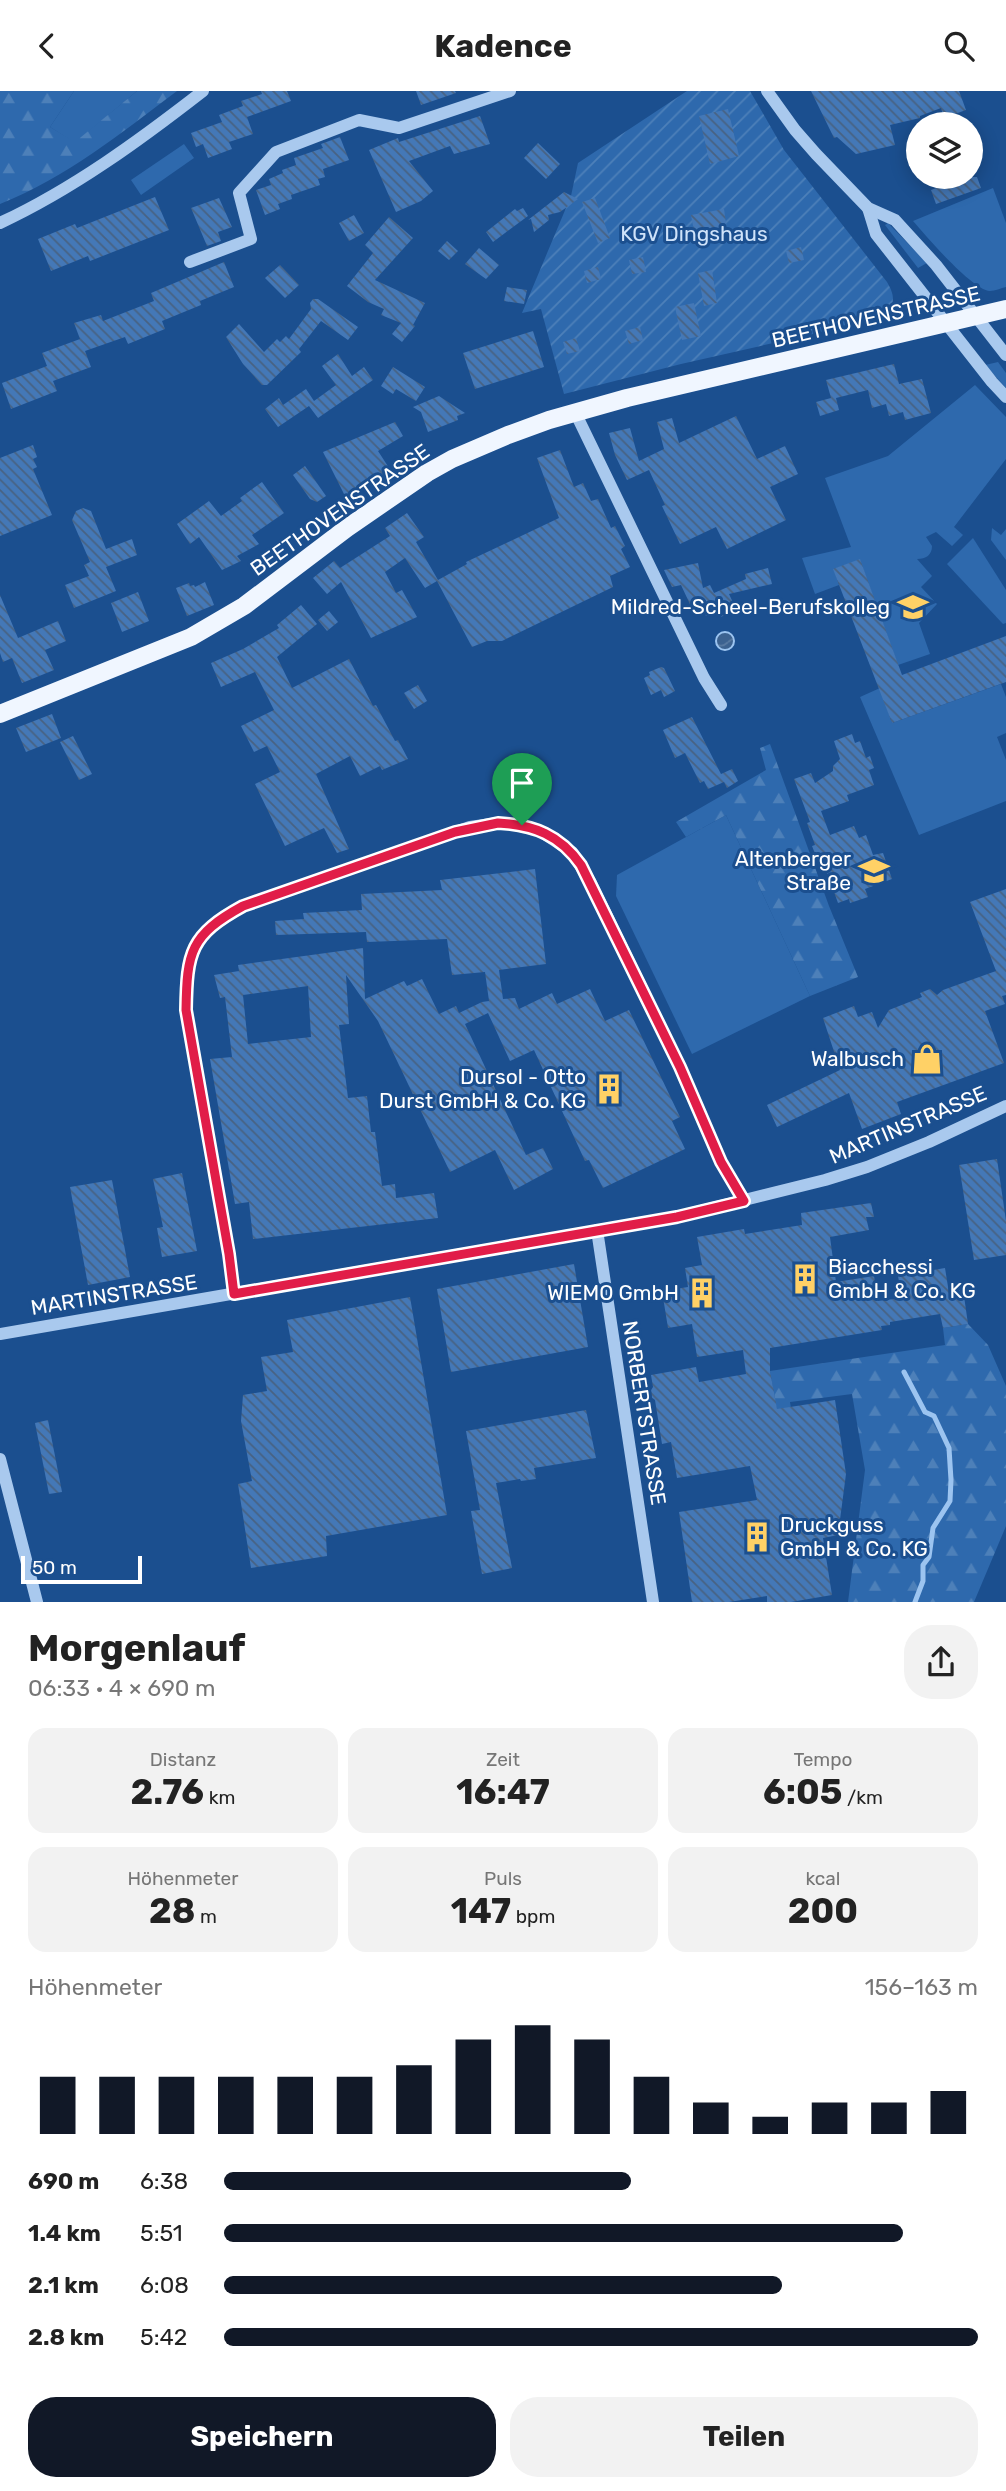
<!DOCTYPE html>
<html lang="de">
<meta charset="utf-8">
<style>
body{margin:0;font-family:Rubik,sans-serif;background:#f2f2f2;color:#222;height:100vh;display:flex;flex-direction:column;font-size:26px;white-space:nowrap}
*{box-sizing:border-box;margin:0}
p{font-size:23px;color:#767676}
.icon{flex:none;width:38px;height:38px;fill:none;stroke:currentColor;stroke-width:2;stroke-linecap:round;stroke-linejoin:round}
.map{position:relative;height:1511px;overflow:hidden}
.sheet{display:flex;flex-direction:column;background:#fff;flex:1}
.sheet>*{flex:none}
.buttons{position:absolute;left:906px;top:21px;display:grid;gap:14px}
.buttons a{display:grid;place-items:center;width:77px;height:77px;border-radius:50%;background:#fff;box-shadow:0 4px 18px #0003;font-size:35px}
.scale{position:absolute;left:21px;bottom:18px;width:121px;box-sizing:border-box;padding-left:7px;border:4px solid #fff;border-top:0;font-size:19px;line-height:24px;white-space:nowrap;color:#fff;-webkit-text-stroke:5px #1b4f8f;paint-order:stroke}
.pin{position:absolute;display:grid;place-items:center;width:60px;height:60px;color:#fff;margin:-72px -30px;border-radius:50% 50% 50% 0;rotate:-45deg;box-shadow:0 0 7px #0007}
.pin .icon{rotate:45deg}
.round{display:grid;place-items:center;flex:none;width:74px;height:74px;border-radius:28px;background:#f2f2f2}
.summary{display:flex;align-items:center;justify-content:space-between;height:119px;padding:0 28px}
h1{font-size:38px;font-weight:700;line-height:52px}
.metrics{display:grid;grid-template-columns:repeat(3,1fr);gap:10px;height:119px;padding:7px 28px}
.metrics div{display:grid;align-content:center;border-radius:18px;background:#f2f2f2;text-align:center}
.metrics b{font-size:35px;font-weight:700}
.metrics small{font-size:19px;font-weight:400}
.metrics p{font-size:19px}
.chart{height:196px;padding:14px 28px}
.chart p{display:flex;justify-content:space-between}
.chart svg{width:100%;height:126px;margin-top:7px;stroke:#111827;stroke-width:6}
.primary-button{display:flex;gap:14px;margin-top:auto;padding:14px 28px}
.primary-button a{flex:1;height:80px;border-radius:28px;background:#111827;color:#fff;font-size:28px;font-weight:700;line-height:80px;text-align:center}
.primary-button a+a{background:#f2f2f2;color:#222}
ul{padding:0 28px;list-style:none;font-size:23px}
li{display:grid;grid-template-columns:112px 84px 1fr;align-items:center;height:52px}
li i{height:18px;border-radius:9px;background:#111827}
header{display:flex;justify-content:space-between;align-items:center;height:91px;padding:0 28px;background:#fff;font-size:32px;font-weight:700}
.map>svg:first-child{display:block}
</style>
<header><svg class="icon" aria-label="back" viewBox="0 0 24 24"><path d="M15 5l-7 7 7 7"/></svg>Kadence<svg class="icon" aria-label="search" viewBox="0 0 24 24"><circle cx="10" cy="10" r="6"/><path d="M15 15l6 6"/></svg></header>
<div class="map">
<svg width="1006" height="1511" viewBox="0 0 1006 1511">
<defs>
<pattern id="forest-firs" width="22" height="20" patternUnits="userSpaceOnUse" patternTransform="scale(1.75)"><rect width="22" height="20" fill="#2e69ad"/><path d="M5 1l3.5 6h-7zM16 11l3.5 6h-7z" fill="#4d80b9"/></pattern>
<pattern id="garden-furrows" width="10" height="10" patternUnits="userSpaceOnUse" patternTransform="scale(1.75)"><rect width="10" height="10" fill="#2e69ad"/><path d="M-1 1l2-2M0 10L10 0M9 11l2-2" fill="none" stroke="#4d80b9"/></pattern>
<pattern id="water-waves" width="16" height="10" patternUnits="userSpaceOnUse" patternTransform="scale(1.75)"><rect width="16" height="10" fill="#3c6290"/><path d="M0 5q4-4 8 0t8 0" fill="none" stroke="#597aa1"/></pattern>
<pattern id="building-back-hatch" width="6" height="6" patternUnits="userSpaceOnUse" patternTransform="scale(1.75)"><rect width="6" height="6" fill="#4478b7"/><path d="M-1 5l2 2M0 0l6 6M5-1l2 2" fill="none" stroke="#486282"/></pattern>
</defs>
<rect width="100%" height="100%" fill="#1b4f8f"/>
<!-- green -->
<g fill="#2e69ad">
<path d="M74 0H137L75 52 50 36Z"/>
<path d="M184 53 194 67 141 104 131 89Z"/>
<path d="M993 97 1006 132V196C1001 197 995 200 990 200 972 199 926 145 913 130Z"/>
<path d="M888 132 927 172 918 177 885 134Z"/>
<path d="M998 271 1006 282V297L985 274Z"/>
<path d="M975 294 1006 326V368L954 436 963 444 952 455 936 441 926 446 932 455C932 464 926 468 917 468L932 485 921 496 937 513 919 532 930 563 898 574 860 469 834 478 839 494 815 503 802 467 851 456 825 387 888 365Z"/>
<path d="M992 437 1001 444 1006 438V469L991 449Z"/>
<path d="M973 447 1006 499V532L1003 533 947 473Z"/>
<path d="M1001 593 1006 606V642L997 646 1006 669V710L919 744 860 606 880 597 892 632Z"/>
<path d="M726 724 810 905 692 963 616 805 617 784Z"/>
</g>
<!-- forest -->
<g fill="url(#forest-firs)">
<path d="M0 0H74L50 36 75 51 137 0H177C120 43 67 86 0 113Z"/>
<path d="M770 653 829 815 858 886 810 905 726 724 686 746 676 731 766 679 760 657Z"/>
<path d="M968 1233 988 1254 1006 1295V1435L974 1511H848L865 1379 852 1303 790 1311 801 1381 788 1383 770 1280 945 1254 943 1237Z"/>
</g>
<!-- garden -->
<path fill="url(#garden-furrows)" d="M687 0H750L784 59 887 191C894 203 895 209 889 222L813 243 681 273 564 303 541 218 522 222 571 105 578 72Z"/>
<!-- water -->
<circle fill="url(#water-waves)" stroke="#9cc4f0" stroke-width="2" cx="725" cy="550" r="9"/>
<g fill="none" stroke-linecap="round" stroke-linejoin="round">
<!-- stream -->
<path stroke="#9cc4f0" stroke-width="5" d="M904 1281 925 1321 934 1325 949 1357 951 1389 950 1410 933 1437 929 1466 923 1474V1490L915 1511"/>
</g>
<!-- building -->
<g fill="url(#building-back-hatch)" fill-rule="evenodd">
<path d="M261 0H287L291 10 247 26 253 43 229 51 232 58 208 67 203 53 196 56 191 42 222 31 219 24 243 15 241 10 262 3Z"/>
<path d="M416 0H455L456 2 421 14Z"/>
<path d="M811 0H959L966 19 944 27 941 17 920 25V27L890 34 895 54 856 63 837 46 834 47Z"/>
<path d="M728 18 739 65 710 73 699 25Z"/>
<path d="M480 25 490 53 454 63 450 55 409 70 433 100 421 110 396 121 369 59 398 47 399 51Z"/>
<path d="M340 46 349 69 323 78 325 86 318 88 320 94 291 104 292 108 278 113 280 118 265 124 256 99 271 94 269 88 283 82 282 79 296 74 294 67 323 57 321 53Z"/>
<path d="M538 52 560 73 546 88 524 67Z"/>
<path d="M936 86H977L981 97 936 113 931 99 939 96Z"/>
<path d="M564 101 578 108 560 121 548 124 549 129 534 141 531 128 528 129Z"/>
<path d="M155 106 169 139 90 170 88 165 51 180 38 148 75 133 77 137Z"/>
<path d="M219 107 232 136 218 141 221 150 207 155 191 117Z"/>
<path d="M595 107 610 147 598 152 582 111Z"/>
<path d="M523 117 528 125 493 151 486 141 515 118 517 120Z"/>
<path d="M724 118 727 139 695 145 691 124Z"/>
<path d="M354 124 364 142 349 150 339 132Z"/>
<path d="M389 126 413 147 375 189 425 212 413 234 415 235 402 251 392 243 401 232 381 224 384 218 368 211 347 195 373 162 365 154Z"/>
<path d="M447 150 458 160 449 169 438 160Z"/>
<path d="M801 156 804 169 789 172 786 160Z"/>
<path d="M479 157 499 174 486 188 465 173Z"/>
<path d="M643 166 646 181 632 183 629 169Z"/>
<path d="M224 171 234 196 200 210 201 214 162 230 165 238 128 253 125 246 85 260 91 276 53 290 57 300 11 318 2 292 47 275 42 262 80 248 74 232 101 224 103 230 154 210 151 202Z"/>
<path d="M280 174 299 194 285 207 265 187Z"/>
<path d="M598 176 601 188 587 192 584 180Z"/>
<path d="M712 179 717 212 704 215 698 182Z"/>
<path d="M507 196 527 199 524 213 504 210Z"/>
<path d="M313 208H318L358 236 348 249 321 230 299 258 301 261 267 294H262L243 273 226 246 239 233 264 261 277 248 280 251 286 245 289 248 311 218 310 212Z"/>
<path d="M694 212 701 245 682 249 675 216Z"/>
<path d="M640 236 643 249 629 253 625 240Z"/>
<path d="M533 240 544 276 475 298 463 262Z"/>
<path d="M576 247 580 260 567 263 563 251Z"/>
<path d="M338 263 352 285 364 276 373 289 318 327 309 315 278 336 265 318 279 307 283 314 306 298 314 310 336 294 322 275Z"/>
<path d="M894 273 899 293 922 288 931 322 905 329 903 321 889 325 886 313 872 317 868 299 836 307 839 319 820 325 816 311 831 307 826 289Z"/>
<path d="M393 276 425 296 416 310 396 298 393 303 381 295Z"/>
<path d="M439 305 465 322 457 325 458 329 428 341 421 321 413 316Z"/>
<path d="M736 325 757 368 785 355 798 383 770 396 786 429 727 458 716 436 680 453 662 415 665 414 649 379 627 389 615 364 609 342 630 337 639 370 664 358 657 331 672 327 679 352Z"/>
<path d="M395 331 403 345 378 360 391 380 347 409 323 361Z"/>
<path d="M33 354 37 366 33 368 37 376 33 378 52 424 0 445V367Z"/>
<path d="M560 359 574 396 583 392 591 410 598 408 611 437 615 435 625 455 621 458 630 476 610 485 613 496 502 550H487L472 556 437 490 425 497 405 467 385 481 396 502 402 499 417 526 371 547 341 491 327 503 313 487 334 470 340 477 390 445 385 437 407 422 424 446 416 451 438 489 467 473 466 471 559 427 537 367Z"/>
<path d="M305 375 326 405 317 411 310 408 293 384Z"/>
<path d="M262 391 284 422 252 444 259 453 237 465 241 470 222 479 199 446 190 453 177 433 209 410 221 425 242 410 240 407Z"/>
<path d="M83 417 91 420 106 458 132 448 137 464 106 476 116 500 74 517 65 494 89 485 84 474 90 471 72 429 76 420Z"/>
<path d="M860 468 902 584 1006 545V591L892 632 833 478Z"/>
<path d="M698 472 703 497 710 494 714 502 746 488 745 483 768 477 772 493 729 503 736 518 721 526 718 520 706 525 704 520 695 524 681 494 672 496 664 479Z"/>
<path d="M205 491 214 514 187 525 176 497 189 492 190 495 194 494 195 496Z"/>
<path d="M138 501 149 530 122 541 111 512Z"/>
<path d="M0 504 18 547 58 530 66 550 45 559 54 579 22 592 12 567 3 571 0 562Z"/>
<path d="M301 514 317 533 277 566 292 597 349 568 373 615 376 614 395 650 398 649 408 668 382 679 380 675 360 685 350 665 316 683 349 758 337 762 324 737 285 755 255 693 280 681 267 655 254 661 241 635 274 619 255 581 221 596 211 572 243 558 279 537 277 534Z"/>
<path d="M329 520 338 531 327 540 318 529Z"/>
<path d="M661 576 664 577 675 600 664 606 661 599 651 604 644 587 650 584 649 581Z"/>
<path d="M418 594 427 610 414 618 404 602Z"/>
<path d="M52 623 61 647 26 661 16 637Z"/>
<path d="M692 626 721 683 732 678 738 690 727 697 724 691 708 698 704 690 700 692 685 662 675 667 663 639Z"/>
<path d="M852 643 855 652 860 650 866 667 870 665 874 677 869 679 874 694 847 704 849 710 821 720 830 744 854 735 859 747 866 744 873 764 883 762 892 788 865 798 868 806 850 812 849 808 838 812 825 776 821 778 812 755 815 754 807 732 810 731 794 688 811 682 815 692 833 680V675L840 668 834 650Z"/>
<path d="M73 645 92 683 79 689 60 651Z"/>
<path d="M535 778 546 873 499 879 503 908 515 907 519 918 552 902 557 913 590 898 605 930 629 919 680 1026 672 1030 685 1058 603 1097 589 1069 585 1070 534 959 510 970 488 922 465 933 526 1064 543 1057 553 1078 514 1099 495 1059 450 1081 378 930 346 884 349 933 339 934 348 1007 367 1005 371 1041H375L382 1095 395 1093 396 1107 434 1102 438 1127 253 1148 249 1111 235 1113 210 968 232 966 225 906 220 907 214 884 239 880 238 874 363 857 365 908 404 890 407 895 422 888 439 923 456 915 459 922 482 911 489 910 485 881 452 884 447 848 367 851 366 841 276 844 275 830 304 828 303 822 362 819 361 803 442 799 440 789ZM308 895 311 946 248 953 243 904Z"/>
<path d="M1006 798V904L1002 905 1005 913 985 920 1004 972 897 1011 901 1023 862 1038 849 1002 777 1036 767 1014 840 979 823 927 854 915 858 926 872 921 878 937 889 919 922 906 920 902 930 898 937 904 943 899 996 880 970 811Z"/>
<path d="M997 1068 1006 1130V1164L974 1169 959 1074Z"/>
<path d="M182 1082 197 1160 162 1166 157 1137 163 1136 153 1088Z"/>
<path d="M112 1089 130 1186 88 1194 70 1096Z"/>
<path d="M871 1112 874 1126H866L869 1139 830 1146 836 1191 874 1185 878 1210 902 1207 898 1185 945 1177 949 1202 963 1198 968 1233 943 1237 940 1223 890 1231V1234L881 1235 882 1239 770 1257V1280L777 1318 835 1309 846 1383 838 1444 823 1447 832 1504 791 1511H767V1505L729 1511H692L679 1421 757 1409 750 1375 677 1387 671 1351 662 1353 655 1309 651 1306 650 1301 653 1296 651 1284 696 1276 699 1291 746 1283 743 1259 697 1266 692 1233 668 1237 662 1200 688 1196 685 1177 702 1174 697 1146 744 1138 745 1143 802 1134 801 1122Z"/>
<path d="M574 1173 588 1256 451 1281 437 1198Z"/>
<path d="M410 1206 447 1424 326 1445 327 1465 251 1477 238 1393 252 1390 241 1330 243 1304 267 1300 261 1266 293 1261 287 1229Z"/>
<path d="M586 1319 596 1367 534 1377 536 1388 521 1390 520 1388 496 1392 512 1477 482 1483 471 1420 480 1419 466 1340Z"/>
<path d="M48 1329 62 1401 49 1403 35 1332Z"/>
</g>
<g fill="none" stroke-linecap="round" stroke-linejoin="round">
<!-- minor -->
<g stroke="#a9c9ee" stroke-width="12">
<path d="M767 0 795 39 816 63 868 117 895 129 936 174 1006 264"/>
<path d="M868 117 876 143 992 291 1006 306"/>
<path d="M0 132C73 98 140 49 203 0"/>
<path d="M190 171 251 148 239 102 276 61 359 29 399 37 510 0"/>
<path d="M575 321 704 587 721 614"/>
<path d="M597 1139 653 1511"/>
<path d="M234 1203 229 1163 186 919C187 861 190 845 243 815L470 736 498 732 522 734 540 740 572 761 591 792 680 976 721 1071 744 1110"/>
<path d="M0 1243 676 1126 825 1089 867 1076 929 1051 1006 1015"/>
<path d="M0 1368 37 1511"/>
</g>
<!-- major -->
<path stroke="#f0f6ff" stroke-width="18" d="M0 623 191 546 244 515 347 437 427 382 452 368 508 344 549 329 627 307 1006 218"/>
</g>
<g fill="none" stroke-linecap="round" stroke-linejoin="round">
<!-- route casing -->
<g stroke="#fff" stroke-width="14">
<path id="route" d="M498 732C534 734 560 744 581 774L680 976 721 1071 744 1110 677 1126 234 1203 229 1163 186 919C187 861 190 844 243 815L455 741Z"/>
</g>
<!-- route -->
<use href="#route" stroke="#e11d48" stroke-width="9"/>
</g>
<!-- icons -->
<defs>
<g id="school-bare" transform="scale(2.415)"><path d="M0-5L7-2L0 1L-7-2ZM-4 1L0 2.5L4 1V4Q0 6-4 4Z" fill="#ffd166" stroke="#1b4f8f" stroke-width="2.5" paint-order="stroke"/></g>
<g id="shop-bare" transform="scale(2.415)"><path d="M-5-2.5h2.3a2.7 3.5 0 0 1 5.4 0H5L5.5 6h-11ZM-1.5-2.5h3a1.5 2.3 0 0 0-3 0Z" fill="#ffd166" stroke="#1b4f8f" stroke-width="2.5" paint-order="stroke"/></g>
<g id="building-bare" transform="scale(2.415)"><path d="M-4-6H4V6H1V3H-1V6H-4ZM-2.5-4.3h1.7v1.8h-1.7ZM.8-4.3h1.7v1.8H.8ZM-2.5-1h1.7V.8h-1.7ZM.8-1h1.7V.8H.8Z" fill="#ffd166" stroke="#1b4f8f" stroke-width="2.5" paint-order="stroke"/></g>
</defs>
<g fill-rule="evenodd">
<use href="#school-bare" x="913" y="516"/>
<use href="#school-bare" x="874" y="780"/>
<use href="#shop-bare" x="927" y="968"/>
<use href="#building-bare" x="609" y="998"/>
<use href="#building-bare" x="805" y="1188"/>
<use href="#building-bare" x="702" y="1202"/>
<use href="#building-bare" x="757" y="1446"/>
</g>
<g text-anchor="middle" stroke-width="6" stroke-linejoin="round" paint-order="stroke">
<!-- park labels -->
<g font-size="21" fill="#cfe3fa" stroke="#1b4f8f">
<text x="694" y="150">KGV Dingshaus</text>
</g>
<!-- street labels -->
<g font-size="21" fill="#fff" stroke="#1b4f8f">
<text transform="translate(876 226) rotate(-13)" y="7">BEETHOVENSTRASSE</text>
<text transform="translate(340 419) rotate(-35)" y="7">BEETHOVENSTRASSE</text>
<text transform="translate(908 1034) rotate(-23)" y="7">MARTINSTRASSE</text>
<text transform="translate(114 1204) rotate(-9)" y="7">MARTINSTRASSE</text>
<text transform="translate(644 1322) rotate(81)" y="7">NORBERTSTRASSE</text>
</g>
<!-- poi labels -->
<g font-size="21" fill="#fff" stroke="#1b4f8f" text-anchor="end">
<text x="890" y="523">Mildred-Scheel-Berufskolleg</text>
<text x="851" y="775">Altenberger<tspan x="851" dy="24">Straße</tspan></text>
<text x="904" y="975">Walbusch</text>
<text x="586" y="993">Dursol - Otto<tspan x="586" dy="24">Durst GmbH &amp; Co. KG</tspan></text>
<text x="828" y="1183" text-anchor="start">Biacchessi<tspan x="828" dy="24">GmbH &amp; Co. KG</tspan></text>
<text x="679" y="1209">WIEMO GmbH</text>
<text x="780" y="1441" text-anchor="start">Druckguss<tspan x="780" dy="24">GmbH &amp; Co. KG</tspan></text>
</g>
</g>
</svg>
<div class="buttons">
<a><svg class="icon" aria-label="layers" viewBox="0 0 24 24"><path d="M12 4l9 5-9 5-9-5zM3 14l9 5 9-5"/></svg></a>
</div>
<div class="scale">50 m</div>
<div class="pin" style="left:522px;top:734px;background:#1e9e55"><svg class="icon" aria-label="arrive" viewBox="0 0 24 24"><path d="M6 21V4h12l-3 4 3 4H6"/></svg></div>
</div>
<section class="sheet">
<div class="summary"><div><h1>Morgenlauf</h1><p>06:33 · 4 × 690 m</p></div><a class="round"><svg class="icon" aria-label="share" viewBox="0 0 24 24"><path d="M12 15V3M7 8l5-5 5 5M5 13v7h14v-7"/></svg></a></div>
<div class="metrics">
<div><p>Distanz</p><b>2.76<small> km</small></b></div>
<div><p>Zeit</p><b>16:47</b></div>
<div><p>Tempo</p><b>6:05<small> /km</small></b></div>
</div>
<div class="metrics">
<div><p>Höhenmeter</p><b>28<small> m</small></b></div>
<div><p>Puls</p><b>147<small> bpm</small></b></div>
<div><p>kcal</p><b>200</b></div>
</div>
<div class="chart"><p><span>Höhenmeter</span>156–163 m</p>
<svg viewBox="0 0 160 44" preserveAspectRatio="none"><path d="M5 44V24M15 44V24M25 44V24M35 44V24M45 44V24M55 44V24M65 44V20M75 44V11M85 44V6M95 44V11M105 44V24M115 44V33M125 44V38M135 44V33M145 44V33M155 44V29"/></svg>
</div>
<ul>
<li><b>690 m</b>6:38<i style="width:54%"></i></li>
<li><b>1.4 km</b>5:51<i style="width:90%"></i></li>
<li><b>2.1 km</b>6:08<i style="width:74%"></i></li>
<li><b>2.8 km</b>5:42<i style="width:100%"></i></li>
</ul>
<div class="primary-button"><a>Speichern</a><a>Teilen</a></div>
</section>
